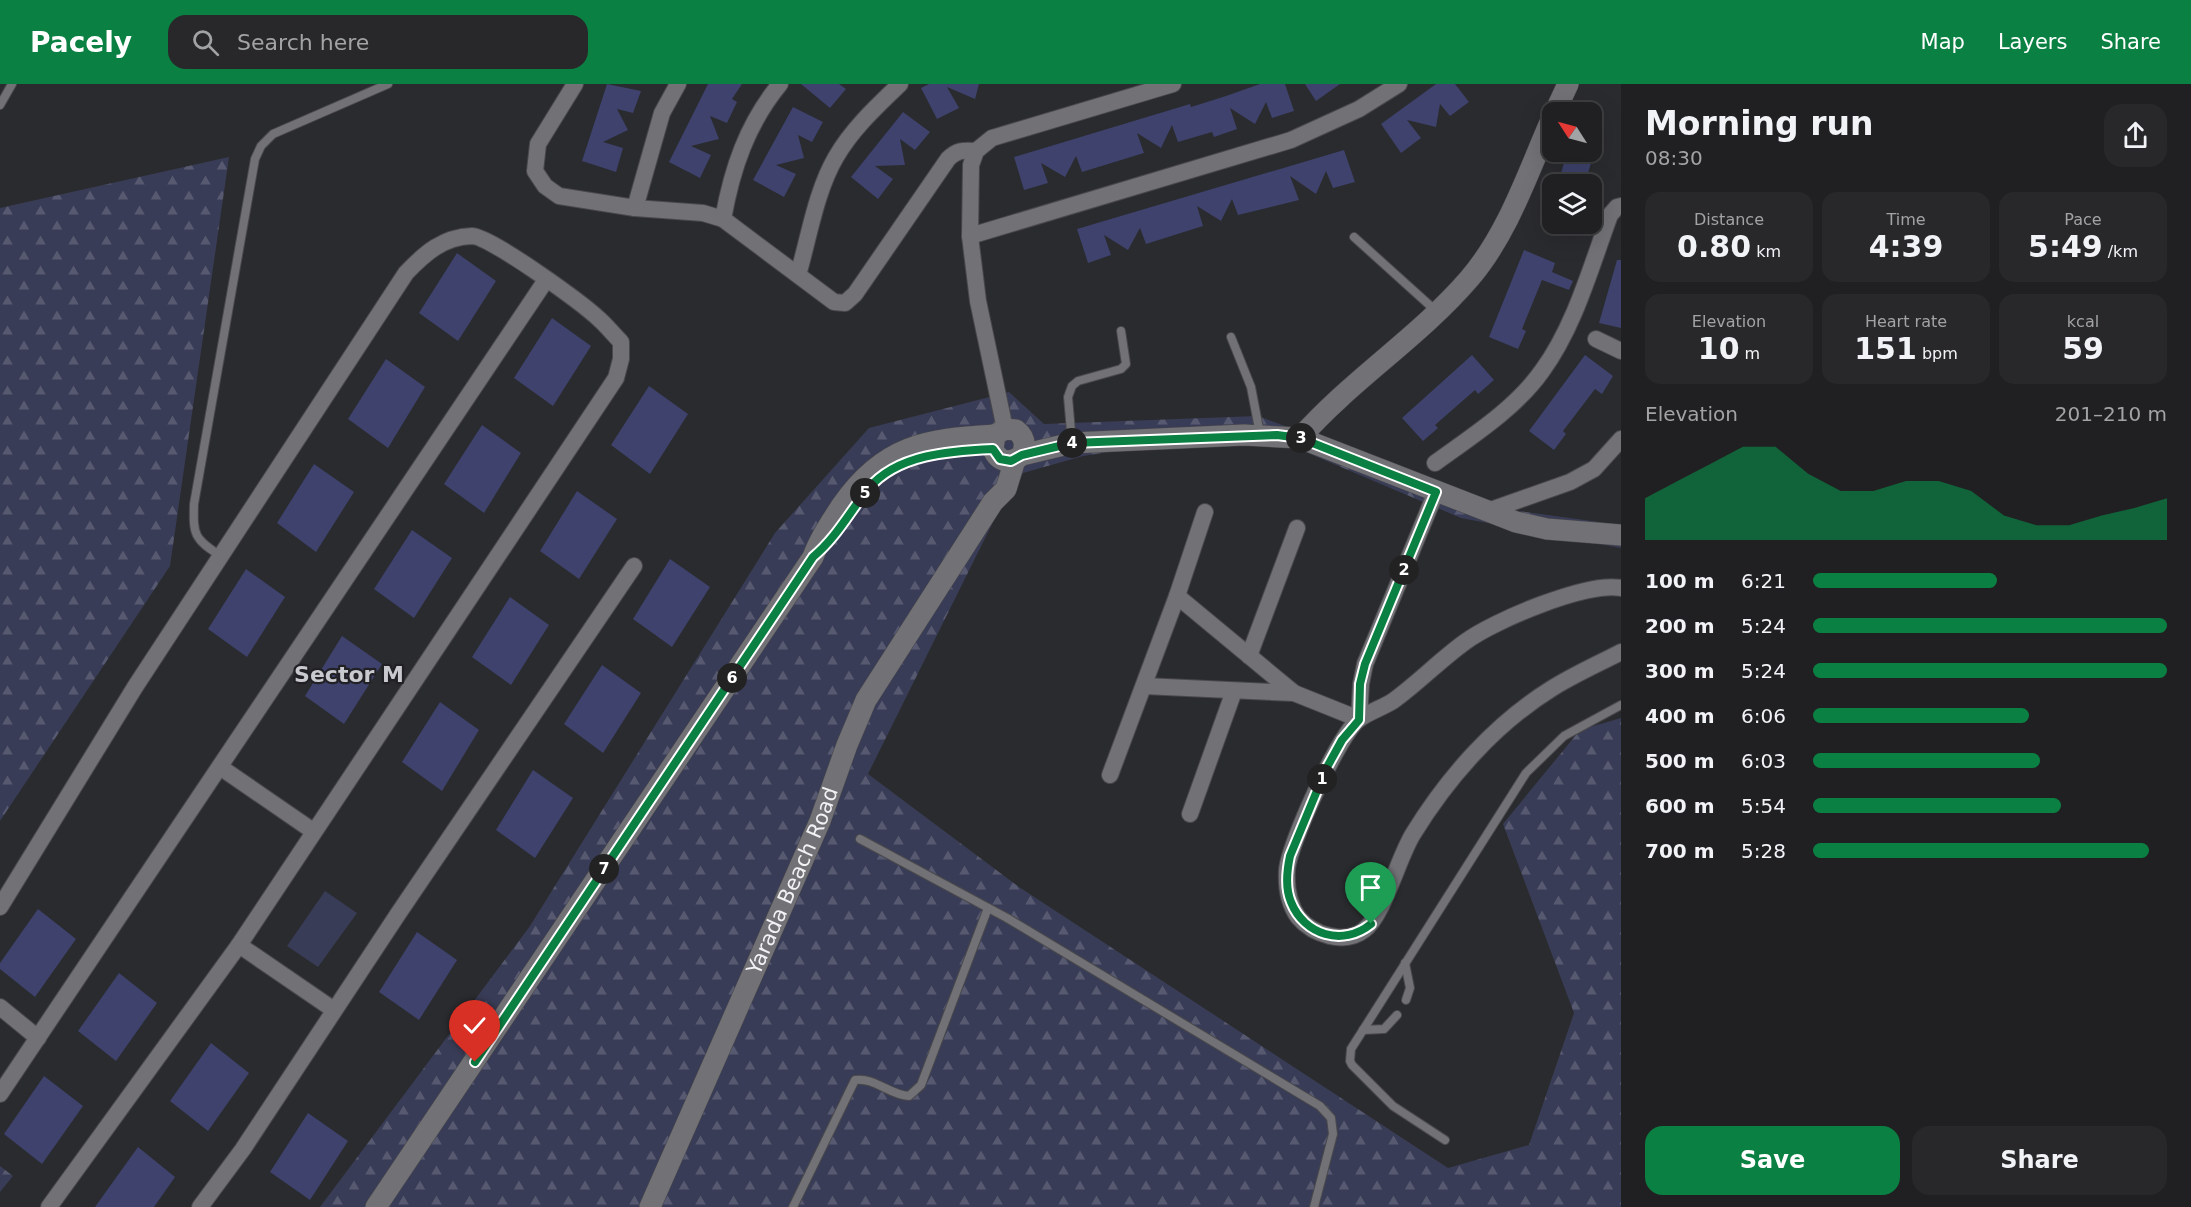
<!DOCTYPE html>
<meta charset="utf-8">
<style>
body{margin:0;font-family:"DejaVu Sans",sans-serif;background:#28282a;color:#f1f3f6;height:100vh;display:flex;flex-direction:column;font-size:22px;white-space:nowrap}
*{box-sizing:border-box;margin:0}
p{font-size:20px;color:#a2a3a5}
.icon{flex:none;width:33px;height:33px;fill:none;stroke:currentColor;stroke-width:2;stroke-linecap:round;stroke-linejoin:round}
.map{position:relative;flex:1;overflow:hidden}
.side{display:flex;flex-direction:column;background:#202022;width:570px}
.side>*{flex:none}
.needle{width:39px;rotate:306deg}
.buttons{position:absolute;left:1542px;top:18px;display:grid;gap:12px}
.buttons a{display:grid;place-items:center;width:60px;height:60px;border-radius:12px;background:#202022;box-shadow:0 6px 24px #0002,0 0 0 2px #3d3e40;font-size:30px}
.pin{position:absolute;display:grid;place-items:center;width:51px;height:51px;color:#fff;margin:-62px -26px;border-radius:50% 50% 50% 0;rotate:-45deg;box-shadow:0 0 6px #0007}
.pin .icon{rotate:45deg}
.km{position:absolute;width:30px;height:30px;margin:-15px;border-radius:50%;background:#222;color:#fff;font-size:16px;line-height:30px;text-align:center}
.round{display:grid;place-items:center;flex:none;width:63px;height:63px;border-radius:18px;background:#28282a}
.overview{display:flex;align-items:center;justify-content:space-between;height:102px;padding:0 24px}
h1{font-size:33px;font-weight:600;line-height:45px}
.stats{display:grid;grid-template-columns:repeat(3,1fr);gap:9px;height:102px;padding:6px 24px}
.stats div{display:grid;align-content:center;border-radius:15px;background:#28282a;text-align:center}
.stats b{font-size:30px;font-weight:600}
.stats small{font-size:16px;font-weight:400}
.stats p{font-size:16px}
.chart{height:168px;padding:12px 24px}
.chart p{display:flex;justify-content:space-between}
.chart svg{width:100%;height:108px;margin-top:6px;fill:#0b8043;opacity:.7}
.cta{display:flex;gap:12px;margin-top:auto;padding:12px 24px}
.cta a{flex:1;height:69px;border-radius:18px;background:#0b8043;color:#fff;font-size:24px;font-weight:600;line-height:69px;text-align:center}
.cta a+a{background:#28282a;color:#f1f3f6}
ul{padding:0 24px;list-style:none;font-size:20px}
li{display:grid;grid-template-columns:96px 72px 1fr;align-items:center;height:45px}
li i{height:15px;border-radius:8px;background:#0b8043}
header{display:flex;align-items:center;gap:36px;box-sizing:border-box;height:84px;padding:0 30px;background:#0b8043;color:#fff}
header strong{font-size:28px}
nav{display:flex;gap:33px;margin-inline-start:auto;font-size:21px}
.search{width:420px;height:54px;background:#28282a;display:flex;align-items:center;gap:15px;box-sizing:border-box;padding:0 21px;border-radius:18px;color:#a2a3a5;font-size:22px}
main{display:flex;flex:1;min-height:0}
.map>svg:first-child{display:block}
</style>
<header>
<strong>Pacely</strong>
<div class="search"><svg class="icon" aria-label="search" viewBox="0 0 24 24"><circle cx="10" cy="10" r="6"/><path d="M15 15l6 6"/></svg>Search here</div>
<nav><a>Map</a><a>Layers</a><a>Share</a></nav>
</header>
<main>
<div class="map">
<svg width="1621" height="1123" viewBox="0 0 1621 1123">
<defs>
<pattern id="forest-firs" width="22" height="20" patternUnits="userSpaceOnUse" patternTransform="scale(1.5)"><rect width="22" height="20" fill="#393c56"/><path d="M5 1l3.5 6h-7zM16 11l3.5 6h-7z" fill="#56596f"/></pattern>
</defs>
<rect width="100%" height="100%" fill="#2a2b2e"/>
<!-- forest -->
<g fill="url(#forest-firs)">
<path d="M229 73 170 482 0 737V124Z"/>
<path d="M1009 308 1044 340 1258 332 1512 426 1621 441V464L1461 434 1296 364 1205 353 1083 372 1023 389 1000 424 868 690 1019 803 1448 1084 1529 1061 1574 929 1503 740 1580 646 1621 634V1123H320L530 842 775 449 869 344Z"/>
<path d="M0 1082 13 1092 0 1108Z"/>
</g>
<!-- park -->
<path fill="#393c56" d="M325 807 357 829 318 883 287 862Z"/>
<!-- building -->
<g fill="#3e426c">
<path d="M607 0 641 7 633 29 617 25 628 46 603 58 623 64 616 88 582 77Z"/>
<path d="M708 0H742L732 15 737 18 727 39 710 32 719 55 691 62 711 71 700 94 669 78Z"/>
<path d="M801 0H839L846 5 830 24Z"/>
<path d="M929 0H979L975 15 947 3 959 24 937 35 921 4Z"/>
<path d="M1260 0H1285L1294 27 1272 34 1266 18 1255 40 1230 24 1237 45 1214 53 1212 48 1178 58 1172 41 1161 64 1137 49 1144 69 1082 88 1076 72 1065 93 1041 79 1048 99 1024 106 1014 73 1190 20 1191 23 1226 12Z"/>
<path d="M1305 0H1340L1316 17Z"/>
<path d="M1436 0H1455L1469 18 1450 32 1440 20 1436 43 1407 36 1421 54 1401 69 1381 40Z"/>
<path d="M793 23 823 38 812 58 798 51 804 74 776 81 796 90 784 113 753 96Z"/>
<path d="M903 28 930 48 915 66 900 55 905 81 875 82 893 95 878 115 851 93Z"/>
<path d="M1344 66 1355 98 1333 104 1326 87 1316 110 1290 92 1299 116 1238 131 1232 115 1221 137 1197 122 1203 142 1146 160 1140 144 1128 166 1104 151 1111 171 1088 179 1077 145Z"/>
<path d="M1567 68H1594L1585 100H1558Z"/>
<path d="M1524 166 1555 179 1552 188 1573 197 1569 206 1542 196 1522 245 1526 247 1518 265 1489 253Z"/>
<path d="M457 169 496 197 458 257 419 229Z"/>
<path d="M1617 176H1621V244L1599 239Z"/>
<path d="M552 234 591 262 553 322 514 294Z"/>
<path d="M1472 271 1494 296 1478 310 1475 306 1435 341 1438 344 1423 357 1402 334Z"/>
<path d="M1585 271 1613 292 1602 310 1595 305 1563 347 1566 350 1554 366 1529 347Z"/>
<path d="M386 275 425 303 388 364 348 335Z"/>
<path d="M649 302 688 330 650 390 611 361Z"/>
<path d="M482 341 521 369 484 429 444 400Z"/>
<path d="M314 380 354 408 316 468 277 439Z"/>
<path d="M577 407 617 435 579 495 540 467Z"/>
<path d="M412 446 452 474 414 534 374 505Z"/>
<path d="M670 475 710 503 672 563 633 535Z"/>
<path d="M246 485 285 513 247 573 208 545Z"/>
<path d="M510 513 549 541 511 601 472 573Z"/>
<path d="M342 552 382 580 344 640 305 612Z"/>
<path d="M602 581 641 609 603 669 564 640Z"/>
<path d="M440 618 479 646 442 707 402 678Z"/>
<path d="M533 686 573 714 535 774 496 746Z"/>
<path d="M38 825 76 855 35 913 0 885V879Z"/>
<path d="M417 848 457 876 419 936 379 908Z"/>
<path d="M119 889 157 919 116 977 78 947Z"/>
<path d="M211 959 249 989 208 1047 170 1017Z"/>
<path d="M44 992 83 1022 42 1080 4 1050Z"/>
<path d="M308 1029 348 1057 310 1116 270 1088Z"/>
<path d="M138 1063 175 1093 154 1123H95Z"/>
</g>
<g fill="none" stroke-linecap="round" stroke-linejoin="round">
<!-- service casing -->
<g stroke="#49494c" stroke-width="10">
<g id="service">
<path d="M0 21 12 0"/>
<path d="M1354 153 1436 227"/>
<path d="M1231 253 1251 303 1260 350"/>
<path d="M1072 359 1068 313 1072 302 1078 297 1121 285 1126 280 1121 247"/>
<path d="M221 472C194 455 193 451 194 420L255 75 261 62 273 50 388 0"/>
<path d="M860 755 1007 834 1320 1022 1331 1034 1333 1050 1314 1123"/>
<path d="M1405 879 1410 904 1406 916"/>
<path d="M1363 946 1384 945 1397 931"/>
<path d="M1445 1056 1393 1022 1352 981 1350 977 1351 965 1526 689 1564 652 1621 621"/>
<path d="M793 1123 855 996C875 993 889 1011 909 1012L921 1001 988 824"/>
</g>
</g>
<!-- minor casing -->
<g stroke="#49494c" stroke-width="18">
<g id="minor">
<path d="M575 0 538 60 535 87 545 102 559 112 635 124 703 129 723 135 834 218 845 219 855 210 948 75C957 66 963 66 976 67"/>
<path d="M635 124 662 29 678 0"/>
<path d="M723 135C732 85 747 40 780 0"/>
<path d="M970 152 1291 56 1359 25 1399 0"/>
<path d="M798 191C809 153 816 107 836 73 852 45 877 22 900 0"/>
<path d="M1596 255 1621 267"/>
<path d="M1005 345 978 217 970 152 971 81 976 67 992 54 1173 0"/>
<path d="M1435 379C1472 352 1515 325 1542 287 1575 242 1591 182 1610 131L1617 123 1621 122"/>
<path d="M1485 428 1570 398 1594 385 1621 355"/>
<path d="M1621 504C1588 497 1493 537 1465 558 1440 576 1418 599 1393 617 1382 624 1368 628 1358 636 1338 653 1289 760 1287 786 1286 802 1289 820 1298 833 1313 851 1345 861 1364 846 1384 831 1398 774 1413 750 1448 693 1495 640 1551 605 1573 591 1598 580 1621 568"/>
<path d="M1177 512 1294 609"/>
<path d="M1249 572 1297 444"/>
<path d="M1144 602 1294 609 1359 635"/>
<path d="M1359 635 1361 600 1365 580 1436 408"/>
<path d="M220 683 313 747"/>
<path d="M1110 691 1177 512 1205 428"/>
<path d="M1190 730 1234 607"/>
<path d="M0 823 135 603 406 189C425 169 443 153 472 152 490 152 582 219 599 235 607 242 614 251 621 258V275L616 294 239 861 49 1123"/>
<path d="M239 861 334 926"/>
<path d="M0 923 38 954"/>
<path d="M0 1010 546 196"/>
<path d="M200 1123 243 1065 398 830 634 482"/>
</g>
</g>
<!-- tertiary casing -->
<g stroke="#49494c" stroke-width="22">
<g id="tertiary">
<path d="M1555 28 1568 0"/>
<path d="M1300 354C1351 296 1418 254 1469 195 1508 150 1528 88 1552 34"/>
<path d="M1022 371C1026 361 1025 353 1016 346L1005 345 995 351 993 365C999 379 1011 380 1022 371L1072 359 1244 351 1300 354 1516 438 1547 445 1621 451"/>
<path d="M376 1123 813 473C820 454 831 438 842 421 884 361 926 355 995 351"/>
<path id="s1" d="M650 1123 820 737 847 661 866 616 993 418 1006 405 1015 376"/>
</g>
</g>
<!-- service -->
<use href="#service" stroke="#717176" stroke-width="8"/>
<!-- minor -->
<use href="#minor" stroke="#717176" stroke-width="16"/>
<!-- tertiary -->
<use href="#tertiary" stroke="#717176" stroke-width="21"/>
</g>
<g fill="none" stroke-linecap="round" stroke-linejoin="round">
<!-- route casing -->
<g stroke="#fff" stroke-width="12">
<path id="route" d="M475 978 813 473C836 454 849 429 868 405 897 370 950 367 993 365L1000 375 1011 377 1022 371 1072 359 1277 351 1300 354 1436 408 1365 580 1360 600 1359 636 1342 656 1326 685 1290 772C1287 786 1285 804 1291 818 1304 851 1343 863 1371 840"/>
</g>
<!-- route -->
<use href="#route" stroke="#0b8043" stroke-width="8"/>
</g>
<g text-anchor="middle" stroke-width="4.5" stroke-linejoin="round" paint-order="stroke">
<!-- street labels -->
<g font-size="21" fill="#f2f2f4" stroke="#212125">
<text dy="7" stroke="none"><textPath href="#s1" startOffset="356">Yarada Beach Road</textPath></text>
</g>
<!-- neighbourhood labels -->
<g font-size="22" font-weight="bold" fill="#c9cacf" stroke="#212125">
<text x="349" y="598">Sector M</text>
</g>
</g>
</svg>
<div class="buttons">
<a><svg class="needle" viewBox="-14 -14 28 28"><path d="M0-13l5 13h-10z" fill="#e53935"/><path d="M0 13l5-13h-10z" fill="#a2a3a5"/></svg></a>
<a><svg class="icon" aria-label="layers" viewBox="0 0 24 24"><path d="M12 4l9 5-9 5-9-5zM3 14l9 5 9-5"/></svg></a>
</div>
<div class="pin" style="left:1371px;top:840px;background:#1e9e55"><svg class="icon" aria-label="arrive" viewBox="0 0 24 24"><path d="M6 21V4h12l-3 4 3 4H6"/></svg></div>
<div class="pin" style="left:475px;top:978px;background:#d93025"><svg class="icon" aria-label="check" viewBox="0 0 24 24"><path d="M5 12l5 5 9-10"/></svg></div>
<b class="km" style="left:1322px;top:695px">1</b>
<b class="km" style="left:1404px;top:486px">2</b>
<b class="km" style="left:1301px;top:354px">3</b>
<b class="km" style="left:1072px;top:359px">4</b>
<b class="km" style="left:865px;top:409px">5</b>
<b class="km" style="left:732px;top:594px">6</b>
<b class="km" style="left:604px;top:785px">7</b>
</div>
<section class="side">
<div class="overview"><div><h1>Morning run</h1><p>08:30</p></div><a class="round"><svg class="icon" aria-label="share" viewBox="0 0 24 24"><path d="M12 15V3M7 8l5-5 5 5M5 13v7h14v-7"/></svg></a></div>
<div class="stats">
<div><p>Distance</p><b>0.80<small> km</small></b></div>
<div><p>Time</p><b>4:39</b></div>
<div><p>Pace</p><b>5:49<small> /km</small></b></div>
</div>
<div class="stats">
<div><p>Elevation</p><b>10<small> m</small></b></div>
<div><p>Heart rate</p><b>151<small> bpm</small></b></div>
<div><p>kcal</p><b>59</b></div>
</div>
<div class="chart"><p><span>Elevation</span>201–210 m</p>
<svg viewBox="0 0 160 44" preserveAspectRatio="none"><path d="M0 44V27L10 20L20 13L30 6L40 6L50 17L60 24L70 24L80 20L90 20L100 24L110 34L120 38L130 38L140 34L150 31L160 27V44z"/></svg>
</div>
<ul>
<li><b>100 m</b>6:21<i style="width:52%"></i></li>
<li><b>200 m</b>5:24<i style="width:100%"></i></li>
<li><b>300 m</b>5:24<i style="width:100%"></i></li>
<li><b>400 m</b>6:06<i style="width:61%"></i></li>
<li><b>500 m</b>6:03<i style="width:64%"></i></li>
<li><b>600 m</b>5:54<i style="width:70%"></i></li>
<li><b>700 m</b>5:28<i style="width:95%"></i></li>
</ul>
<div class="cta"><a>Save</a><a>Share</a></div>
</section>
</main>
